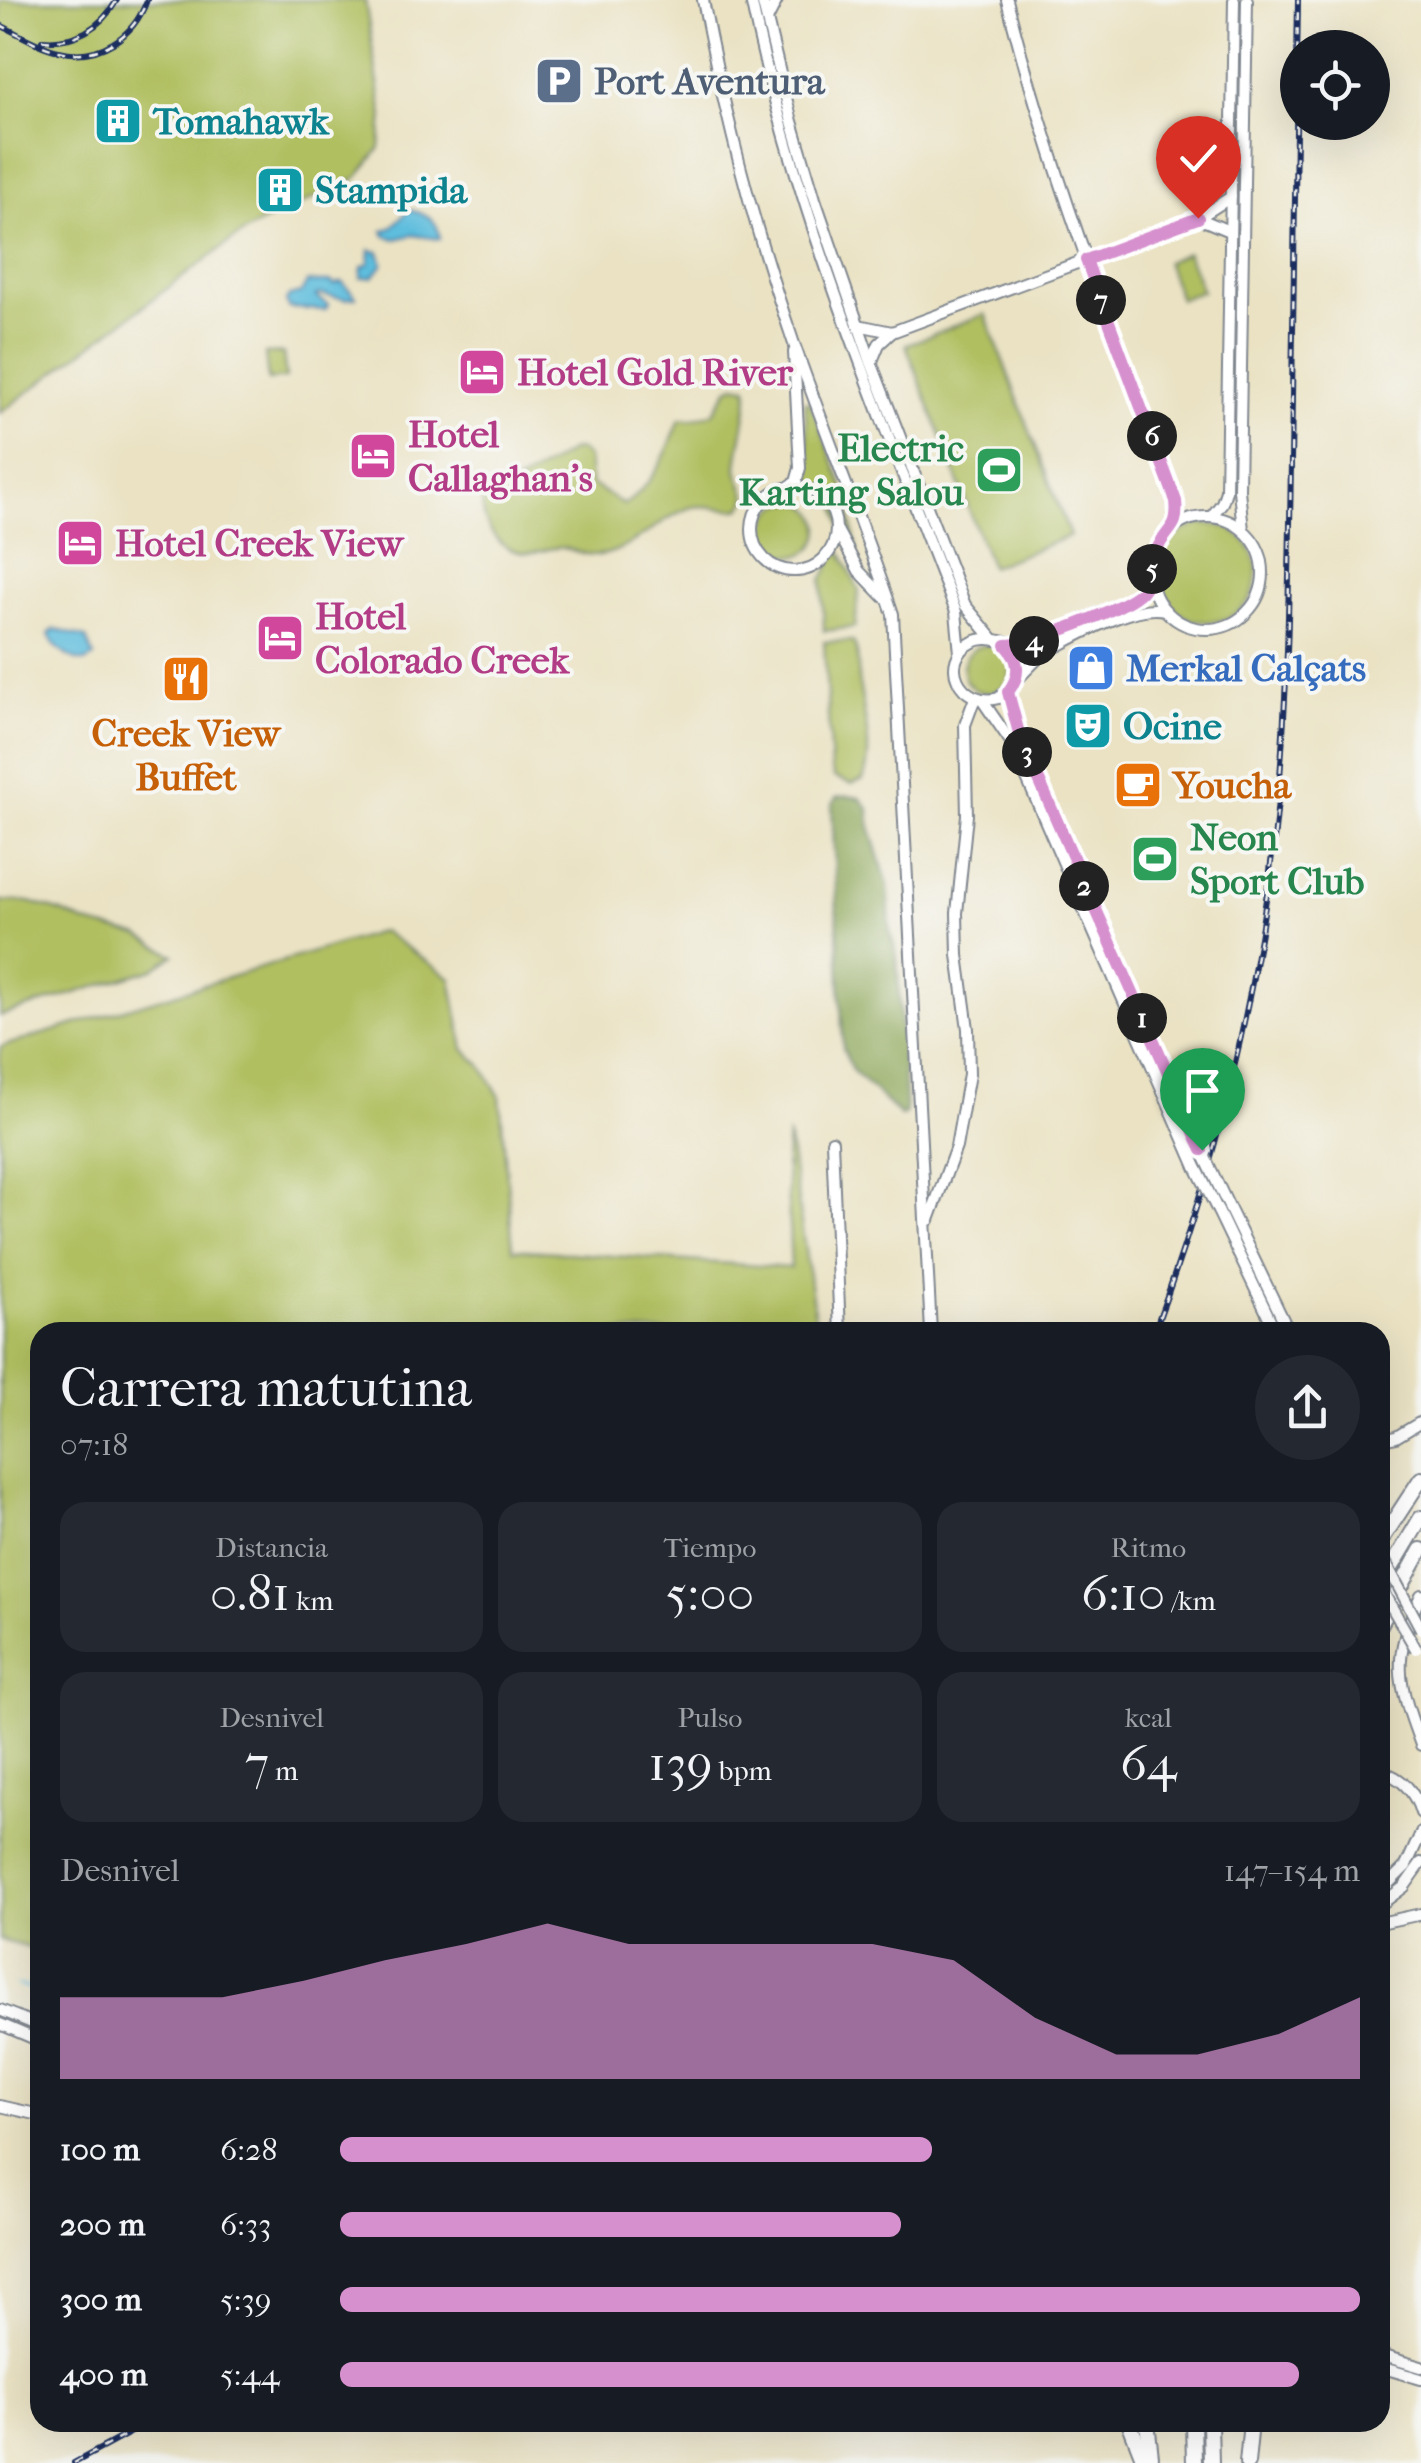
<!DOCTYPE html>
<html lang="es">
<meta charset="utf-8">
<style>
body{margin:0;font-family:"IM FELL French Canon",serif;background:#242831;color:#f1f3f6;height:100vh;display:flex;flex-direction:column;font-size:38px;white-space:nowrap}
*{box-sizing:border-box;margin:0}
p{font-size:32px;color:#9ea1a6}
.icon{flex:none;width:55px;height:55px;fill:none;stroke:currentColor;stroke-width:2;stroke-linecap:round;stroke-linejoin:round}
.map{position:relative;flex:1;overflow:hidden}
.sheet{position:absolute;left:30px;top:1322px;width:1360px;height:1110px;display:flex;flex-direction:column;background:#171b24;border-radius:30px;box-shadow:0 10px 40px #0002}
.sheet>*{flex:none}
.controls{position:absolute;left:1280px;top:30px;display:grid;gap:20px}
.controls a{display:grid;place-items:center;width:110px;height:110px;border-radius:50%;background:#171b24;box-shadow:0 10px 40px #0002;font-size:50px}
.pin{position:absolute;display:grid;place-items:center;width:85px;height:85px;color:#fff;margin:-102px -42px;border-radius:50% 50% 50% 0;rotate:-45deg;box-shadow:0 0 10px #0007}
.pin .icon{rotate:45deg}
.km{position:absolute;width:50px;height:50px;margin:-25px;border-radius:50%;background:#222;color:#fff;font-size:28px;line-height:50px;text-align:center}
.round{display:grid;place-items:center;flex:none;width:105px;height:105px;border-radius:52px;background:#242831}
.summary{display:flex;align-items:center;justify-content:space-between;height:170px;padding:0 30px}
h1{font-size:55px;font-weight:600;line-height:75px}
.stats{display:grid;grid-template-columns:repeat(3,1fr);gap:15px;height:170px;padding:10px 30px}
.stats div{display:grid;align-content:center;border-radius:25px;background:#242831;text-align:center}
.stats b{font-size:50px;font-weight:600}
.stats small{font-size:28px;font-weight:400}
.stats p{font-size:28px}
.chart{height:280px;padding:20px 30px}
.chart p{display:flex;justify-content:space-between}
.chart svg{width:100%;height:180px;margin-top:10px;fill:#d690ce;opacity:.7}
ul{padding:0 30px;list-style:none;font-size:32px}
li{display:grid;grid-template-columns:160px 120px 1fr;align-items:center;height:75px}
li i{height:25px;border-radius:12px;background:#d690ce}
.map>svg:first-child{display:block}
</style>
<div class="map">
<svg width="1421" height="2463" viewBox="0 0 1421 2463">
<rect width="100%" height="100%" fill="#f6f6f2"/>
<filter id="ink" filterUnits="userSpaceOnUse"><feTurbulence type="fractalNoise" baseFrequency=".01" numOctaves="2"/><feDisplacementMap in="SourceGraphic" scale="20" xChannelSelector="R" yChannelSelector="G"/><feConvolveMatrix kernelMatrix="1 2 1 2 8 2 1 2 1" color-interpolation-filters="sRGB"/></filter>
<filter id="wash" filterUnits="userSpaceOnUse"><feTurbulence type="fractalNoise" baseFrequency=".0048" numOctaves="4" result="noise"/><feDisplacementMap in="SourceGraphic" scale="40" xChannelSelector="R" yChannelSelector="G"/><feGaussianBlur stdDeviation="2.25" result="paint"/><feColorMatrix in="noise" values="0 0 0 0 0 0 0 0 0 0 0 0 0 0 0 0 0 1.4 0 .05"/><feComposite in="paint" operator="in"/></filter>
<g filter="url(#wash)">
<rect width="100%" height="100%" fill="#eae2c3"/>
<!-- green -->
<g fill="#b0bf61" stroke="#667760" stroke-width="2.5">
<path d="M0 0H365L383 116 380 148 357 178 260 223 231 241 0 413Z"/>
<path d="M1187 253 1202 291 1180 299 1166 262Z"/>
<path d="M985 314 1070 536 991 567 906 345Z"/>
<path d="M283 353 286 378 268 380 265 354Z"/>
<path d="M735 385 747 387C752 397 738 449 737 467 737 477 745 487 747 498L742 508C725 513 707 502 689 508 662 518 641 541 615 551 594 560 582 552 563 548 552 546 543 552 532 553 501 555 481 527 482 497L521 481 573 450 582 451 588 458 591 484 624 505C654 484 667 453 680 419L690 420 713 413 729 388Z"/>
<path d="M810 401 846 494 858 556C854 550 848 542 845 535 833 504 844 502 810 480L805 402Z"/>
<circle cx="793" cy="529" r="27"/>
<circle cx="1208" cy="573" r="49"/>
<path d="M839 548 859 590 855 627 824 631 822 580Z"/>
<path d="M853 641C860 654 857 668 859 682 863 712 875 751 863 780L851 784 834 777 831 769 824 642Z"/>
<circle cx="987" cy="669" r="24"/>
<path d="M0 901 30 902 62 912 86 923 139 936 174 955 153 969 0 1016Z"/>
<path d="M382 931 451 978 464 1049 481 1065 500 1097 513 1249 791 1268 786 1160 788 1133 817 1332H40V1951L0 1940V1047Z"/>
</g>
<!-- forest -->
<path fill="#8ca657" stroke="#546a5a" stroke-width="2.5" d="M848 796 860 798 869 809 870 826 888 885 890 932 897 957 906 1114 901 1116 852 1070 843 1048 832 806 836 798Z"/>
<!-- water -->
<g fill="#5fbddd" stroke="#3d769e" stroke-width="2.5">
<path d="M409 210C427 214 438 218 440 239L412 235 396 239 385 236 383 231 391 228Z"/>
<path d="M370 250 379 252 383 264 373 277 361 278 362 267 369 264Z"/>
<path d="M307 282H332L334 285 342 282 356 297 346 299 319 294 316 296 328 305 325 310 289 308 286 301 289 296 301 293Z"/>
<path d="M55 629 86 638 94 657 85 662C69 660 54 648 49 634Z"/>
</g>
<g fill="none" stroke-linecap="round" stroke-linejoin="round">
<!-- stream -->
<path stroke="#5fbddd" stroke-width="2.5" d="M17 1985 40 1990"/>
</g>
</g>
<g filter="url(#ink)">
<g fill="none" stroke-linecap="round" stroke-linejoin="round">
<!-- minor casing -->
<g stroke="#828890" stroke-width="14">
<g id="minor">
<path d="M703 0C725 116 754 229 793 341 825 432 862 522 893 614L931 1332"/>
<path d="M751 0C795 212 879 411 956 612L960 653"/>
<path d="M762 0 791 118 815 199 871 362 965 605 993 639"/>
<path d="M1007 0C1050 172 1114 336 1177 501L1175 527"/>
<path d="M767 20 777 0"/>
<path d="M1229 231 1198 218 1231 197"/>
<path d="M858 325 892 332 879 344 872 361"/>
<path d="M892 332 1198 218"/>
<path d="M790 486 796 482 800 468 794 352"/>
<circle cx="794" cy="529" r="42"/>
<path d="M1211 517 1222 503 1226 491 1234 0"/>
<circle cx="1207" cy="573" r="56"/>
<path d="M837 530 859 571 884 597"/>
<path d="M1243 530 1239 490 1247 0"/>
<path d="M1152 577 1143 591 1130 600 1034 641C1010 650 992 632 973 642 937 660 960 708 999 698L1040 656 1052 649C1081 634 1134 603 1165 610"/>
<path d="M1006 645 1016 660 1017 677"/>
<path d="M1008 691 1020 737 1202 1151"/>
<path d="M982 700 1011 742 1196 1167"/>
<path d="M832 1141 840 1332"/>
<path d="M1224 1197 1289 1332"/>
<path d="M1218 1211 1276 1332"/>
<path d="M929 1220 956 1147 969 1074 968 1029 958 955 957 913 967 815 965 725 975 698"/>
<path d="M1380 1440 1396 1437 1421 1422"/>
<path d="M1421 1595C1391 1659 1397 1680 1421 1745"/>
<path d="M1380 1771C1402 1777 1415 1792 1421 1813"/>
<path d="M1380 1892 1406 1866 1421 1833"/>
<path d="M1380 1905 1404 1887 1421 1863"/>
<path d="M1380 1923 1421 1914"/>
<path d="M0 2010 40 2026"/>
<path d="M0 2024 40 2041"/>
<path d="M0 2106 40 2115"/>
<path d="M1380 2355 1421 2367"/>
<path d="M1380 2367 1421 2379"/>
</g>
</g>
<!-- highway casing -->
<g stroke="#828890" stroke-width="18">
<g id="highway">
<path d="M1380 1542 1421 1479"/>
<path d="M1380 1587 1421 1518"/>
<path d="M1380 1625 1421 1550"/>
<path d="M1129 2422 1145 2463"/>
<path d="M1147 2422 1151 2457"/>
<path d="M1193 2422 1194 2463"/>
<path d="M1210 2422 1211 2463"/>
<path d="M1247 2463 1251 2422"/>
</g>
</g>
<!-- minor -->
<use href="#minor" stroke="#fff" stroke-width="10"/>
<!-- highway -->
<use href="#highway" stroke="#fff" stroke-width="14"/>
<!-- rail casing -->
<g stroke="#1b2f5e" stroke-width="6">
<g id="rail">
<path d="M0 25C19 34 39 47 59 51 98 61 134 37 147 0"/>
<path d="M42 40C75 43 101 28 117 0"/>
<path d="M1154 1332C1213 1173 1254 1009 1274 840 1288 715 1289 588 1291 462 1293 308 1296 154 1298 0"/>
<path d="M74 2463 150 2422"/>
</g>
</g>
<!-- rail -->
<use href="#rail" stroke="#f6f6f2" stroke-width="2.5" stroke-dasharray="8" stroke-linecap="butt"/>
<!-- minor-bridge casing -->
<g stroke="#828890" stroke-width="14" stroke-linecap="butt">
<g id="minor-bridge">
<path d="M1202 1151 1224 1197"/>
<path d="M1196 1167 1218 1211"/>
<path d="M1380 1552 1421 1629"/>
<path d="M1380 1587 1416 1649"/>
</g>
</g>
<!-- minor-bridge -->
<use href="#minor-bridge" stroke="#fff" stroke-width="10"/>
</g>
</g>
<g fill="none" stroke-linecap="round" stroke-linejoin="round" filter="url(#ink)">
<!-- route casing -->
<g stroke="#fff" stroke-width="20">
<path id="route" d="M1198 218 1086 260 1176 501C1179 530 1168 526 1157 549 1150 564 1154 578 1142 591 1127 608 1029 645 1006 645 1020 660 1021 675 1008 692L1020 737 1202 1150"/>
</g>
<!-- route -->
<use href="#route" stroke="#d690ce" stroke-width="12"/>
</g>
<!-- icons -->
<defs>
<g id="parking-square" transform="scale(2.5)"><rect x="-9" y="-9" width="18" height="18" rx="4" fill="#5c6f8a" stroke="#f6f6f2"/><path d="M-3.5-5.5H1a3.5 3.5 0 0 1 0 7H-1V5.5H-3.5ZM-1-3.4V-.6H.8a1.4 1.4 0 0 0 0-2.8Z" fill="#fff"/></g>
<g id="building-square" transform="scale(2.5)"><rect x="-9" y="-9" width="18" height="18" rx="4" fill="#0f9aa8" stroke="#f6f6f2"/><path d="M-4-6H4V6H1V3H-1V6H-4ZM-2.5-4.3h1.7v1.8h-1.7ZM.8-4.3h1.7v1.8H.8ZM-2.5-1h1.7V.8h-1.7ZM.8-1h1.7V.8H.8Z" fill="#fff"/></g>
<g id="hotel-square" transform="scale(2.5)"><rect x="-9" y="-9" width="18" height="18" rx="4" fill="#d1479c" stroke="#f6f6f2"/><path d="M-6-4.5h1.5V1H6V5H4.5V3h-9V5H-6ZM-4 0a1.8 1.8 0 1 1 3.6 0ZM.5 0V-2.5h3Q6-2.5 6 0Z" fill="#fff"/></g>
<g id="stadium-square" transform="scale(2.5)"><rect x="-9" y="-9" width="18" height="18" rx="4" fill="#2e9e5b" stroke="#f6f6f2"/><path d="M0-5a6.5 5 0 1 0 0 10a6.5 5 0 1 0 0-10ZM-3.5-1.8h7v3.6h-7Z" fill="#fff"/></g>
<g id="shop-square" transform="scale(2.5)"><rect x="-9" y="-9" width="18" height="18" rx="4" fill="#3f7fe0" stroke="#f6f6f2"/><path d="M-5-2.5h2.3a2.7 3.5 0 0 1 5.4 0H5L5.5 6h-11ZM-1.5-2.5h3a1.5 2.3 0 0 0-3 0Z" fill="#fff"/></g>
<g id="restaurant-square" transform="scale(2.5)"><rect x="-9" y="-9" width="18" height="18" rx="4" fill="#e8710a" stroke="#f6f6f2"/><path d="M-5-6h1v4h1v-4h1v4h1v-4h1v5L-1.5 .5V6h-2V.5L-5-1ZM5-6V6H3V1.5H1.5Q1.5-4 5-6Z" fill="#fff"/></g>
<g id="theatre-square" transform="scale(2.5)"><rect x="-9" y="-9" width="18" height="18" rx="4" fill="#0f9aa8" stroke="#f6f6f2"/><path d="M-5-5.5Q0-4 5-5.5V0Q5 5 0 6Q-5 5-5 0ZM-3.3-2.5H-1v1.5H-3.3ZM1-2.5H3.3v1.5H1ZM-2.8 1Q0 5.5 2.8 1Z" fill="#fff"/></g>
<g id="cafe-square" transform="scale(2.5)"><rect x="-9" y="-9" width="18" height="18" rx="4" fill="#e8710a" stroke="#f6f6f2"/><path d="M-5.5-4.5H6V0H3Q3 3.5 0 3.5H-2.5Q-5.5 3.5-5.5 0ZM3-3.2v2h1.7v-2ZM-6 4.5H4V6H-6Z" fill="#fff"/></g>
</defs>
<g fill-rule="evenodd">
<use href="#parking-square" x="559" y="81"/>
<use href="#building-square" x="118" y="121"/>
<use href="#building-square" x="280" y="190"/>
<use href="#hotel-square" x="482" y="372"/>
<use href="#hotel-square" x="373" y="456"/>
<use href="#stadium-square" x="999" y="470"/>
<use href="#hotel-square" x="80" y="543"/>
<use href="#hotel-square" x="280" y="638"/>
<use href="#shop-square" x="1091" y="668"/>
<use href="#restaurant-square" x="186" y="679"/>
<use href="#theatre-square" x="1088" y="726"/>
<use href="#cafe-square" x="1138" y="785"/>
<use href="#stadium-square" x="1155" y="859"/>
</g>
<g text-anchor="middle" stroke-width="8" stroke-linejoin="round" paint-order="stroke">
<!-- service labels -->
<g font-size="38" font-weight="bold" fill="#4e5e75" stroke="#f6f6f2" text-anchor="start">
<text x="594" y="94">Port Aventura</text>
</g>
<!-- culture labels -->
<g font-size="38" font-weight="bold" fill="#0d838f" stroke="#f6f6f2" text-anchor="start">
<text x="153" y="134">Tomahawk</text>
<text x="315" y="203">Stampida</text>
<text x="1123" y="739">Ocine</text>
</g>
<!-- hotel labels -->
<g font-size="38" font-weight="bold" fill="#b23c85" stroke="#f6f6f2" text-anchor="start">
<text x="517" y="385">Hotel Gold River</text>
<text x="408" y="447">Hotel<tspan x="408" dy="44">Callaghan's</tspan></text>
<text x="115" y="556">Hotel Creek View</text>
<text x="315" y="629">Hotel<tspan x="315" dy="44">Colorado Creek</tspan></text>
</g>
<!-- leisure labels -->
<g font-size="38" font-weight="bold" fill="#27864d" stroke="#f6f6f2" text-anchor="end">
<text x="964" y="461">Electric<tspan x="964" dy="44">Karting Salou</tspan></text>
<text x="1190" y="850" text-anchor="start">Neon<tspan x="1190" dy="44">Sport Club</tspan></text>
</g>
<!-- shop labels -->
<g font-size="38" font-weight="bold" fill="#366cbe" stroke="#f6f6f2" text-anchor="start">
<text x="1126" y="681">Merkal Calçats</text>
</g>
<!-- food labels -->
<g font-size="38" font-weight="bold" fill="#c56008" stroke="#f6f6f2">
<text x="186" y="746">Creek View<tspan x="186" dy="44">Buffet</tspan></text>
<text x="1173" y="798" text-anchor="start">Youcha</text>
</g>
</g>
</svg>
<div class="controls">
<a><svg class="icon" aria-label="locate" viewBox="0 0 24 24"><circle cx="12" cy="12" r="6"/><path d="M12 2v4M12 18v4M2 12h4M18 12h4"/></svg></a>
</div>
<div class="pin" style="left:1202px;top:1150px;background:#1e9e55"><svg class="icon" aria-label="arrive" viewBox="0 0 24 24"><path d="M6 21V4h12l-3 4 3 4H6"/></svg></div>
<div class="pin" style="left:1198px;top:218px;background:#d93025"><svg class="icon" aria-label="check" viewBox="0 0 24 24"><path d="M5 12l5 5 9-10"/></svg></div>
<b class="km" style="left:1142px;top:1018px">1</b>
<b class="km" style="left:1084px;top:886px">2</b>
<b class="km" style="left:1027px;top:752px">3</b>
<b class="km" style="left:1034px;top:641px">4</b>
<b class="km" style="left:1152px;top:569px">5</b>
<b class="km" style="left:1152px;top:436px">6</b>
<b class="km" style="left:1101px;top:300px">7</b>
<section class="sheet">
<div class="summary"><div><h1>Carrera matutina</h1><p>07:18</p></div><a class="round"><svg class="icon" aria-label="share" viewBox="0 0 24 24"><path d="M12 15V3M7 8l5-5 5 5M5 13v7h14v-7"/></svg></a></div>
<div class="stats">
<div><p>Distancia</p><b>0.81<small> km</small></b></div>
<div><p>Tiempo</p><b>5:00</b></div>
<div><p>Ritmo</p><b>6:10<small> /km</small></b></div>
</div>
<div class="stats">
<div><p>Desnivel</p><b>7<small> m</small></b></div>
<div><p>Pulso</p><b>139<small> bpm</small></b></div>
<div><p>kcal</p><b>64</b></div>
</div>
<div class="chart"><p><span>Desnivel</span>147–154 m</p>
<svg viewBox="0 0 160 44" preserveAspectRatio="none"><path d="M0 44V24L10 24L20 24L30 20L40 15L50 11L60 6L70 11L80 11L90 11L100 11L110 15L120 29L130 38L140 38L150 33L160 24V44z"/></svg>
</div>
<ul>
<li><b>100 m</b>6:28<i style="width:58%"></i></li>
<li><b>200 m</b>6:33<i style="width:55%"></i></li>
<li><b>300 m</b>5:39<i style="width:100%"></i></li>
<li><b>400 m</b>5:44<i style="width:94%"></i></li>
</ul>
</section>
</div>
